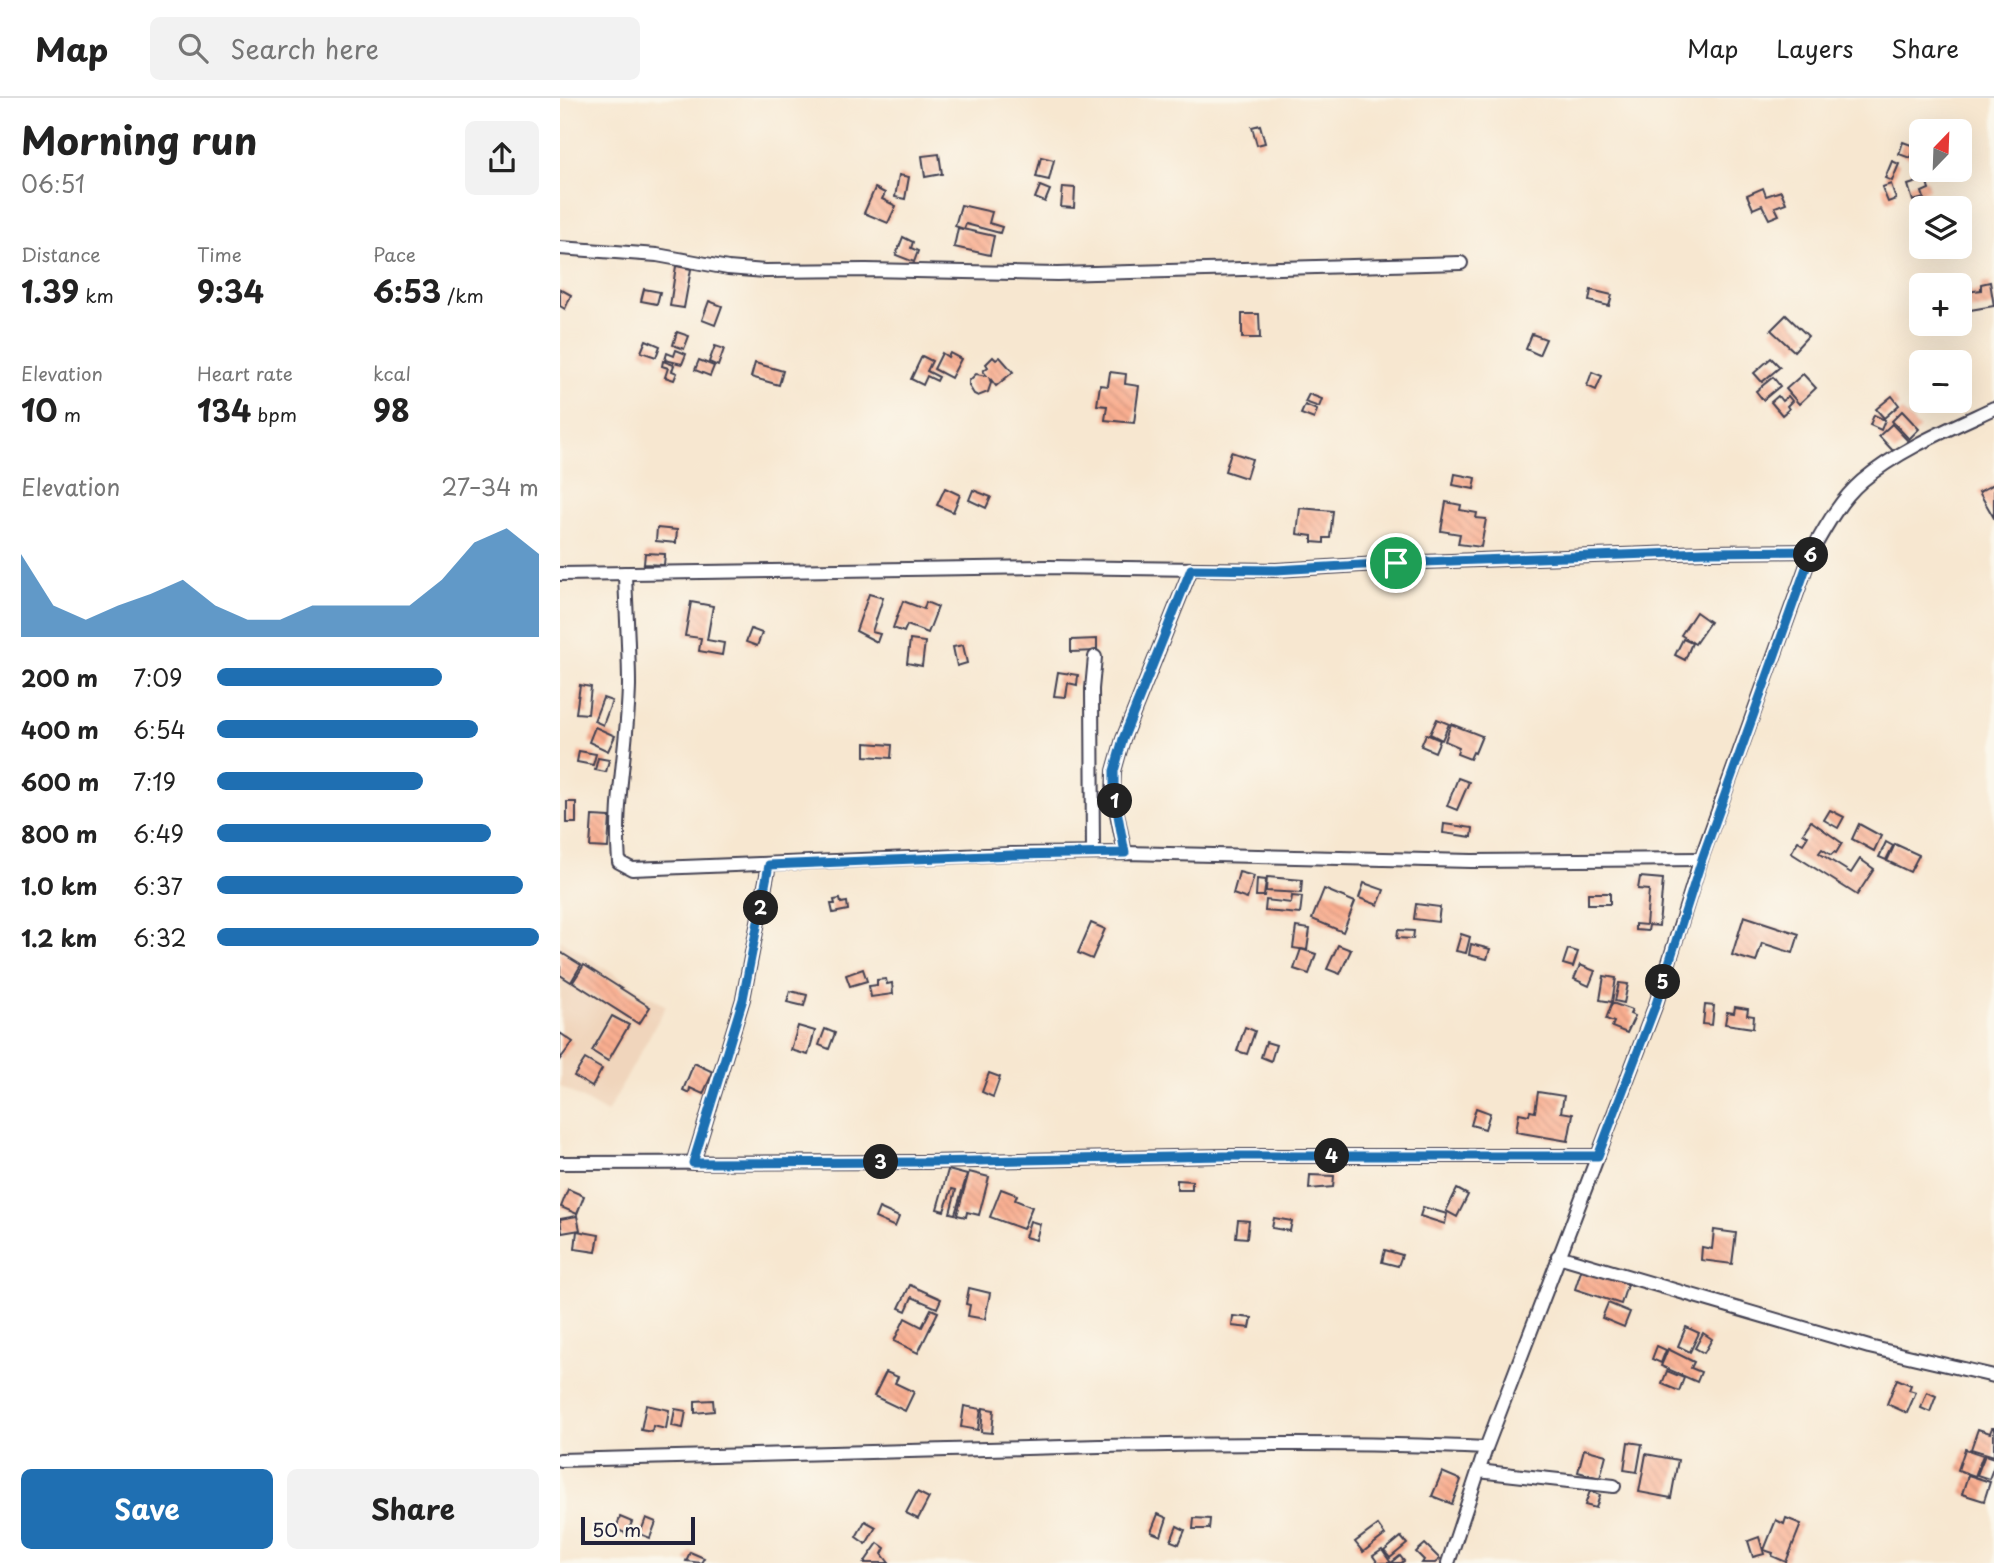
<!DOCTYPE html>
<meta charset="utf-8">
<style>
body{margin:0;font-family:"Playpen Sans",sans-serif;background:#f2f2f2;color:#222;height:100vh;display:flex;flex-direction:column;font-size:26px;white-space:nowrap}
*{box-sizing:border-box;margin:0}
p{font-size:23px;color:#767676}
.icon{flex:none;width:38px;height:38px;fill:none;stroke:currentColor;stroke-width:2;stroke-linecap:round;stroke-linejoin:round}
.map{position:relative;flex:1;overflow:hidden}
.details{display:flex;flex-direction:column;background:#fff;width:560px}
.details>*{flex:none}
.needle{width:46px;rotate:23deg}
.controls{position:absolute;left:1349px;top:21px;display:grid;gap:14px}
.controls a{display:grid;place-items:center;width:63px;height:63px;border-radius:10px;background:#fff;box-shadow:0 7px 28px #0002;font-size:35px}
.scale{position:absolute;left:21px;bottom:18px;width:114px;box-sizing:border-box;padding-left:7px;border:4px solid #22223b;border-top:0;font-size:19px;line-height:24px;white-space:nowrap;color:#22223b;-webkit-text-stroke:5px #fbf7ec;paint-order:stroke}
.pin{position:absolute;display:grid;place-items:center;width:60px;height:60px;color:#fff;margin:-30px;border:4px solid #fff;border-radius:50%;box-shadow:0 2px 7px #0007}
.km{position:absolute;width:35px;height:35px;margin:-18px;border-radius:50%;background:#222;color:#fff;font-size:19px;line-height:35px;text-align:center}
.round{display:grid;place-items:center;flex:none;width:74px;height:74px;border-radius:10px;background:#f2f2f2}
.summary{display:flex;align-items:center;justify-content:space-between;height:119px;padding:0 21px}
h1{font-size:38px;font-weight:700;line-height:52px}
.metrics{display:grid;grid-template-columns:repeat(3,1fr);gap:10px;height:119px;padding:7px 21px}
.metrics div{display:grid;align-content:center}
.metrics b{font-size:30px;font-weight:700}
.metrics small{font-size:19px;font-weight:400}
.metrics p{font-size:19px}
.chart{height:196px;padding:14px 21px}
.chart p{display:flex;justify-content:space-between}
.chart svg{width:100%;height:126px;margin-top:7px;fill:#1f6fb2;opacity:.7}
.action{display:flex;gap:14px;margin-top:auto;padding:14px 21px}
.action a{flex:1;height:80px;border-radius:10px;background:#1f6fb2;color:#fff;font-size:28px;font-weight:700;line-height:80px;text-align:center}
.action a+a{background:#f2f2f2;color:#222}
ul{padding:0 21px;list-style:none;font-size:23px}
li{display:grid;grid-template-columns:112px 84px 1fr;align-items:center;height:52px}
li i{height:18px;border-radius:9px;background:#1f6fb2}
header{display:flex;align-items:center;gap:42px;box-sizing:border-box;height:98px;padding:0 35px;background:#fff;border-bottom:2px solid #e0e0e0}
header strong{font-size:33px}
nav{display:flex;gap:38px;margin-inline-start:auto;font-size:24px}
.search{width:490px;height:63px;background:#f2f2f2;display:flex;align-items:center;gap:18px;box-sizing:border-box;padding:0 24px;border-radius:10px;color:#767676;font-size:26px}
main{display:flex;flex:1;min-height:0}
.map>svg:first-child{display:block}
</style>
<header>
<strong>Map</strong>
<div class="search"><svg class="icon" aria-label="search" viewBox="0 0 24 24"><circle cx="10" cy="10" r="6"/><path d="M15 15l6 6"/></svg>Search here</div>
<nav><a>Map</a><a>Layers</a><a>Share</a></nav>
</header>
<main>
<section class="details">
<div class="summary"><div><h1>Morning run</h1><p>06:51</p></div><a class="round"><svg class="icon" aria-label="share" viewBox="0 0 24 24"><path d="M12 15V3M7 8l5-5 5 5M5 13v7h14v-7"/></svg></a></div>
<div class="metrics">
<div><p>Distance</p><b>1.39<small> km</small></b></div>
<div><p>Time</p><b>9:34</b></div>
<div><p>Pace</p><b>6:53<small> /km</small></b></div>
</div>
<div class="metrics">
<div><p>Elevation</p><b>10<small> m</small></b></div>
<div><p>Heart rate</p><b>134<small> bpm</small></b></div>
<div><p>kcal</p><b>98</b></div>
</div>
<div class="chart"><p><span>Elevation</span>27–34 m</p>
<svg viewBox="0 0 160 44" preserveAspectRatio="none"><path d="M0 44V15L10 33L20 38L30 33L40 29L50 24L60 33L70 38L80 38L90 33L100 33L110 33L120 33L130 24L140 11L150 6L160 15V44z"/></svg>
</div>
<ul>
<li><b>200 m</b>7:09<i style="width:70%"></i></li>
<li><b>400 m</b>6:54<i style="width:81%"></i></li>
<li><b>600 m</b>7:19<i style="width:64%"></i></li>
<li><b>800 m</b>6:49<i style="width:85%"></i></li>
<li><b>1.0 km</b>6:37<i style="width:95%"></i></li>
<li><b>1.2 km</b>6:32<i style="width:100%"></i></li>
</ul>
<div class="action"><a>Save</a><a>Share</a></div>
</section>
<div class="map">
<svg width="1434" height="1465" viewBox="0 0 1434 1465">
<defs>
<pattern id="building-back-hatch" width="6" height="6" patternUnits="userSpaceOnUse" patternTransform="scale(1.75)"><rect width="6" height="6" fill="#f9ae90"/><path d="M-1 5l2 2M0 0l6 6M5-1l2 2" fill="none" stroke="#d5957d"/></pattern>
</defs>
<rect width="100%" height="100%" fill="#fbf7ec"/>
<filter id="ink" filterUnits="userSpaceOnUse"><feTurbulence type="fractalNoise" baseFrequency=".0143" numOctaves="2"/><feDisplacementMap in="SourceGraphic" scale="14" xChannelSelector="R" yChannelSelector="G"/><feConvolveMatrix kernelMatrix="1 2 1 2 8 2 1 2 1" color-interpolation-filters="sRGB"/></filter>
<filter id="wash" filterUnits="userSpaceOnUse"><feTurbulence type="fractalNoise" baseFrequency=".00686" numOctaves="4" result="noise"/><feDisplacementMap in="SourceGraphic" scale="28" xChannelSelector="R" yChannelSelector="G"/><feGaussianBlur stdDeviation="1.57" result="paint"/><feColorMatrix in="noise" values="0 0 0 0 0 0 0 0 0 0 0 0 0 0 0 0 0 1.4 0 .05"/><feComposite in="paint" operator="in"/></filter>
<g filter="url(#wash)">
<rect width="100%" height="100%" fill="#f7e7d0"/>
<!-- built -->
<path fill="#f0d5bc" d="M0 842 106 908 47 1015 0 988Z"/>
<g id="blocks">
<!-- building -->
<g fill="url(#building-back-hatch)">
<path d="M700 27 705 45 697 47 692 29Z"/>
<path d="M1357 40H1362V68L1354 67Z"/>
<path d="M1343 44 1354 48 1350 60 1339 56Z"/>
<path d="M379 56 382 76 365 79 362 58Z"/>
<path d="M481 59 494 62 489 82 476 79Z"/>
<path d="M1332 63 1339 66 1332 83 1325 80Z"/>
<path d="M339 77 349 79 345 101 335 99Z"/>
<path d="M1366 81 1369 91 1362 94 1364 100 1353 103 1348 87Z"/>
<path d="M1331 86 1336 101 1328 104 1322 89Z"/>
<path d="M480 88 490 92 485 104 475 100Z"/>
<path d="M503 89 515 90 514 110 501 109Z"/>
<path d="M315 90 325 95 322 101 336 108 328 125 304 115Z"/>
<path d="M1203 90 1206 98 1221 93 1226 105 1215 109 1219 117 1209 121 1202 107 1193 111 1187 97Z"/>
<path d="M401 107 432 114 429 125 442 129 440 135 406 126 404 131 395 128Z"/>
<path d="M398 130 434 138 430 157 394 149Z"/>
<path d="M343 139 353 144 351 150 358 153 354 164 336 157Z"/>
<path d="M116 168 131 171 124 210 110 208Z"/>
<path d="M1430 184 1434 208 1410 212 1406 194 1421 192V186Z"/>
<path d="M0 191 11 197 5 211 0 208Z"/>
<path d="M84 191 100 194 97 206 81 203Z"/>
<path d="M1031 192 1052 197 1049 208 1029 203Z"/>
<path d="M149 203 162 208 155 227 142 222Z"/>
<path d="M682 216H699L700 240H682Z"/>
<path d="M1226 217 1248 238 1234 253 1211 232Z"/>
<path d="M117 234 129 238 124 251 113 247Z"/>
<path d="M972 236 986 241 979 257 966 251Z"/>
<path d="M86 242 100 248 96 259 81 254Z"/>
<path d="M155 248 164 251 158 268 149 264Z"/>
<path d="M116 252 126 256 122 266 105 262 107 255 114 258Z"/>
<path d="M382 255 388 259 390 255 401 261 391 280 374 271Z"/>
<path d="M362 258 372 263 367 273 379 279 377 283 367 278 363 287 351 281Z"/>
<path d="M433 259 436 262 440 259 453 274 436 288 429 279 431 285 428 294 418 298 414 296 409 288V283L416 276 427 278 423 273 428 269 426 266Z"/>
<path d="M1211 260 1220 269 1202 284 1194 275Z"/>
<path d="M139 262 154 268 150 278 135 272Z"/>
<path d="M103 263 114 267 112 273 117 275 114 282 105 279 108 270 102 268Z"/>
<path d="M195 265 223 273 219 287 191 279Z"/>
<path d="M550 274 566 276 565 286 579 288 574 325 545 322 547 308 537 307 540 287 548 288Z"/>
<path d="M1032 274 1042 278 1036 292 1027 288Z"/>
<path d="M1243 276 1256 290 1239 306 1226 291Z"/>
<path d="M1213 279 1220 288 1203 302 1196 293Z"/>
<path d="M749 296 762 301 759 309 745 304Z"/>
<path d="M1218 298 1222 303 1228 298 1232 303 1227 308 1229 311 1222 317 1211 304Z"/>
<path d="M1332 298 1339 307 1324 320 1316 311Z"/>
<path d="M745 307 757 312 754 321 741 316Z"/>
<path d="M1342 313 1359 331 1349 341 1332 323Z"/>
<path d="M1314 317 1325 322 1321 332 1310 327Z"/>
<path d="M1332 326 1348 343 1335 355 1319 338Z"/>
<path d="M671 354 692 361 686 380 665 373Z"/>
<path d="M895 376 916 380 914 391 893 387Z"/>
<path d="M1434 386V420L1419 394Z"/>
<path d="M385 390 400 397 393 414 377 407Z"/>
<path d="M413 392 431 399 426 410 409 402Z"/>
<path d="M886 404 901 407 900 412 917 415 916 420 926 421 921 449 898 446 900 436 881 433Z"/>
<path d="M740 410 773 413 770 440H764V445L752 444V438L737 436Z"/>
<path d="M97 430 117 432 116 445 96 443Z"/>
<path d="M85 455 105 456 104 467 84 466Z"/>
<path d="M309 496 323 500 312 534 320 536 317 544 296 533Z"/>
<path d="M343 503 364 511 366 504 378 509 368 535 347 527 344 534 333 530Z"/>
<path d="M131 504 153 508 147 542 164 545 162 557 139 553 141 540 125 538Z"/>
<path d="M1136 514 1150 524 1135 546 1121 537Z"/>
<path d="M191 531 202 535 197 548 186 544Z"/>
<path d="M537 541V553L511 554V542Z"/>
<path d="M1123 541 1132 545 1125 562 1115 557Z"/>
<path d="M350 542 365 544 362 568 347 565Z"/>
<path d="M403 547 407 565 397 568 393 549Z"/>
<path d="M498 574 518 577 517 587 508 585 506 599 494 598Z"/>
<path d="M20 587 31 589 28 616 16 615Z"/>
<path d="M43 600 52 603 43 627 34 623Z"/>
<path d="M877 621 889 626 882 642 870 636Z"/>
<path d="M891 626 922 638 915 655 913 654 910 661 897 656 899 649 885 643Z"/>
<path d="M35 629 55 638 48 653 29 644Z"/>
<path d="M866 636 880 642 875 654 861 648Z"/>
<path d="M305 645 332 647 331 660 305 658Z"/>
<path d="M19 653 36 656 33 667 17 664Z"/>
<path d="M38 660 49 662 46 674 35 672Z"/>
<path d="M898 680 909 684 897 712 887 708Z"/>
<rect x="7" y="704" width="9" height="21"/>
<path d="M1270 712 1284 719 1278 730 1264 722Z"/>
<path d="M32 718 50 719 48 750 30 749Z"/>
<path d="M1251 723 1282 745 1276 755 1274 754 1271 757 1262 751 1259 755 1291 775 1300 761 1314 771 1297 797 1231 755 1238 743 1243 746 1248 738 1243 735Z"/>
<path d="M884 726 913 730 912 739 883 735Z"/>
<path d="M1299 726 1321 738 1314 753 1292 741Z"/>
<path d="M1326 744 1333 748 1326 762 1319 759Z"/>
<path d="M1335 746 1359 757 1350 774 1327 763Z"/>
<path d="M679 774 694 778 687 801 673 796Z"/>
<path d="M707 779 742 782 741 795 706 793Z"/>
<path d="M1080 779 1103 781 1099 828 1089 827 1088 833 1075 832V826L1086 827 1089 792 1078 791Z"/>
<path d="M697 781 706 782 704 798H696Z"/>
<path d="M804 785 824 792 818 807 799 800Z"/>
<path d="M764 791 795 804 783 834 752 821Z"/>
<rect x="1028" y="795" width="22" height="11"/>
<path d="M732 798 742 799 740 816 705 813 706 802 731 805Z"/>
<path d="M280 801 281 805 287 804 288 812 273 815 271 806H275L274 802Z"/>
<path d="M856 806 880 809 878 824 854 821Z"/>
<path d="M1184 818 1239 836 1233 855 1202 845 1196 864 1172 857Z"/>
<path d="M531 825 545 831 532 861 518 855Z"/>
<path d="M736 829 750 831 747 852 733 850Z"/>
<path d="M838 832 854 833 853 841 837 840Z"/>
<path d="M901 836 910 839 906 855 896 853Z"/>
<path d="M911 846 930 851 927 861 909 857Z"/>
<path d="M778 847 791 852 780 876 767 871Z"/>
<path d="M741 851 756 856 749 876 734 871Z"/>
<path d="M1008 851 1018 854 1013 869 1003 866Z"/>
<path d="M0 854 21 867 11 884 0 877Z"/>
<path d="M24 867 90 909 79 926 13 884Z"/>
<path d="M1020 867 1035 873 1029 888 1014 881Z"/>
<path d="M303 871 307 883 290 888 286 877Z"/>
<path d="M1044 878 1056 880 1052 904 1040 902Z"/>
<path d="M326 881 327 886 332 885 333 896 311 899 309 888 317 887V882Z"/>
<path d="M1059 885 1068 886 1064 905 1055 903Z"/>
<path d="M230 893 247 897 244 908 227 904Z"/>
<path d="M1052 905 1072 912 1070 916 1075 918 1067 935 1052 929 1054 924 1046 921Z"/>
<path d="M1145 907 1154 908 1152 927 1143 926Z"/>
<path d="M1175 909 1188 911 1187 917 1194 918 1193 930 1165 926 1167 914 1174 915Z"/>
<path d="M52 918 69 927 48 963 32 953Z"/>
<path d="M238 928 255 933 248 957 231 952Z"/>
<path d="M685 929 695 933 687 956 677 953Z"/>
<path d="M265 931 275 935 269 951 259 947Z"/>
<path d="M0 935 13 944 0 961Z"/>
<path d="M706 944 716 947 711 963 701 959Z"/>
<path d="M25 961 42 971 32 989 14 978Z"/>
<path d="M134 965 153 974 143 996 130 990 129 995 123 992Z"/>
<path d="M429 975 440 979 433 999 422 994Z"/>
<path d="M978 994 1004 998 1001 1014 1013 1016 1008 1043 956 1034 959 1015 969 1017 970 1013 975 1014Z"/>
<path d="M916 1010 930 1015 925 1031 911 1027Z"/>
<path d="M388 1072 407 1077 395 1116 390 1115 396 1092 392 1091 384 1113 377 1111Z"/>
<path d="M409 1074 429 1079 419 1117 407 1114 406 1119 397 1117Z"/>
<path d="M750 1077 774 1078 773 1089 749 1091Z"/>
<path d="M617 1082 632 1083V1092H617Z"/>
<path d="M8 1091 24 1098 17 1116 1 1109Z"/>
<path d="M441 1091 457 1097 455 1102 472 1109 463 1131 430 1119Z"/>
<path d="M897 1091 908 1097 897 1119 886 1113Z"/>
<path d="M863 1109 887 1116 885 1126 860 1118Z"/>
<path d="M319 1110 339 1119 335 1129 315 1120Z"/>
<path d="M17 1118 20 1132 2 1135 0 1121Z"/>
<path d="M714 1120 732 1123 730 1133 712 1130Z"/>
<path d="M678 1122 689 1123 687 1140 676 1139Z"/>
<path d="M470 1123 480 1126 476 1142 465 1139Z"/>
<path d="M1154 1132 1176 1135 1172 1166 1141 1162 1142 1149 1152 1151Z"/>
<path d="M17 1133 39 1137 36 1154 15 1151Z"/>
<path d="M825 1152 842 1157 838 1168 822 1164Z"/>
<path d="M1022 1170 1068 1184 1061 1206 1015 1191Z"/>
<path d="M350 1187 381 1201 377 1210 352 1199 346 1213 339 1210Z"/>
<path d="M409 1190 430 1195 425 1221 408 1218 410 1207 406 1206Z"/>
<path d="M1048 1205 1070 1214 1064 1229 1042 1220Z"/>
<path d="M371 1211 378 1214 358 1255 334 1243 345 1220 362 1229Z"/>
<path d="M673 1218 692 1220 690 1230 672 1228Z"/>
<path d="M1126 1229 1139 1235 1130 1254 1118 1248Z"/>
<path d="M1143 1235 1152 1241 1144 1255 1135 1250Z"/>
<path d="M1097 1248 1106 1252 1101 1265 1092 1261Z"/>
<path d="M1108 1251 1134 1264 1131 1270 1141 1274 1137 1284 1101 1268Z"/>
<path d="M1107 1273 1124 1280 1119 1293 1102 1286Z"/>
<path d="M326 1274 338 1279 335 1285 354 1294 345 1313 314 1298Z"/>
<path d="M1337 1281 1351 1287 1349 1292 1356 1294 1347 1315 1327 1306Z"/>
<path d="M1367 1294 1376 1298 1370 1314 1361 1310Z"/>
<path d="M153 1302 154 1313 135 1315V1303Z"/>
<path d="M86 1307 109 1312 106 1331 93 1328 92 1334 81 1332Z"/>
<path d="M404 1308 421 1311 418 1332 401 1329Z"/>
<path d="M423 1310 434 1312 432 1335 421 1334Z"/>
<path d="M115 1311 126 1313 123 1330 112 1328Z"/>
<path d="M1432 1330H1434V1358L1411 1351 1418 1331 1430 1335Z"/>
<path d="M1068 1344 1082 1346 1077 1374 1064 1372Z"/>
<path d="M1024 1351 1046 1357 1040 1380 1018 1374Z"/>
<path d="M1405 1351 1423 1357 1415 1378 1398 1372Z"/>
<path d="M1086 1356 1118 1362 1111 1400 1079 1394Z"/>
<path d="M1425 1357 1434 1360V1368L1429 1381 1417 1377Z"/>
<path d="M882 1374 901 1382 892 1406 872 1398Z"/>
<path d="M1408 1377 1430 1384 1424 1403 1402 1396Z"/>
<path d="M1030 1393 1040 1397 1036 1410 1025 1407Z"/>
<path d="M357 1394 369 1400 358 1421 346 1415Z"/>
<path d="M598 1416 607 1420 601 1438 591 1434Z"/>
<path d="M60 1419 72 1424 67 1436 56 1431Z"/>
<path d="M86 1420 96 1424 90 1440 80 1436Z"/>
<path d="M634 1420 650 1421 649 1431H633Z"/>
<path d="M1226 1420 1241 1426 1226 1464 1212 1458 1213 1455 1204 1452 1216 1422 1224 1426Z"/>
<path d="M305 1423 316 1429 306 1446 296 1439Z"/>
<path d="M818 1427 825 1437 803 1454 795 1444Z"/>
<path d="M617 1428 625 1432 619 1446 611 1443Z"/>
<path d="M841 1439 847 1446 830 1460 824 1453Z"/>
<path d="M1199 1439 1204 1456 1193 1459 1188 1443Z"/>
<path d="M318 1445 325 1450 322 1456 329 1465H304Z"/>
<path d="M865 1446 880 1461 875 1465H862L864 1462 856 1454Z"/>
<path d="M822 1452 831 1465 840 1458 844 1463 841 1465H818L813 1458Z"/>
<path d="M130 1454 144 1460 141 1465 126 1463Z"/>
</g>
</g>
</g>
<g filter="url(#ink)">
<use href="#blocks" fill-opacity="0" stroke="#424051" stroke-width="2"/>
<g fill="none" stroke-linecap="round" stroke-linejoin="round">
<!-- street casing -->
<g stroke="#424051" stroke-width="16">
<g id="street">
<path d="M0 150 97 157 168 170 205 173 306 172 497 176 901 165"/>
<path d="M65 475C66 512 69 550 69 587 68 646 54 705 59 764L72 771 452 756 565 755 912 763 1141 761"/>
<path d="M0 476 489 469 716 472 836 465 1146 454 1252 453"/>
<path d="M533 755 532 591 535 559"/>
<path d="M565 755 553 696 554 673 563 641 631 471"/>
<path d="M0 1065 367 1064 664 1058H1038"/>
<path d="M133 1065 183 901 209 767"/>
<path d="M998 1158 1309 1249 1434 1278"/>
<path d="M0 1362C180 1356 360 1351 540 1348 669 1346 797 1344 926 1350"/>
<path d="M918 1373 1054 1388"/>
<path d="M888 1465 926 1350 1096 906 1141 761 1252 453C1266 428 1280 402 1302 383 1338 352 1391 330 1434 310"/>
</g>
</g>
<!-- street -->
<use href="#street" stroke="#fff" stroke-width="12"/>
</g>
</g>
<g fill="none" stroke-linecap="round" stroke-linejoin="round" filter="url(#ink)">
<!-- route casing -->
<g stroke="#fff" stroke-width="14">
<path id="route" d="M1252 453 1142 761 1096 906 1038 1058H664L367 1064 133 1065 183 901 209 767 452 757 565 755 554 696V673L563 641 631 471 716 472 836 465 1146 454Z"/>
</g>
<!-- route -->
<use href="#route" stroke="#1f6fb2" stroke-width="9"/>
</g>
</svg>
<div class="controls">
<a><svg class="needle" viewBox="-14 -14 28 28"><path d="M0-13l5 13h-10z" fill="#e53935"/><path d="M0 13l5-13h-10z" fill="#767676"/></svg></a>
<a><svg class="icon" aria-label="layers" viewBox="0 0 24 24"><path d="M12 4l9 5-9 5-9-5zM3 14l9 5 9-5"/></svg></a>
<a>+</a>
<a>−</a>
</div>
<div class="scale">50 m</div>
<div class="pin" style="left:836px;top:465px;background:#1e9e55"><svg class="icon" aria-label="arrive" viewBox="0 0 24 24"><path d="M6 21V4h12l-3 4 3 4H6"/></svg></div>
<b class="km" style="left:555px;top:703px">1</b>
<b class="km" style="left:201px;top:810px">2</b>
<b class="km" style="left:321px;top:1064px">3</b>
<b class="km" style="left:772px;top:1058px">4</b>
<b class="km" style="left:1103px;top:884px">5</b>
<b class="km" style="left:1251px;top:457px">6</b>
</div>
</main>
